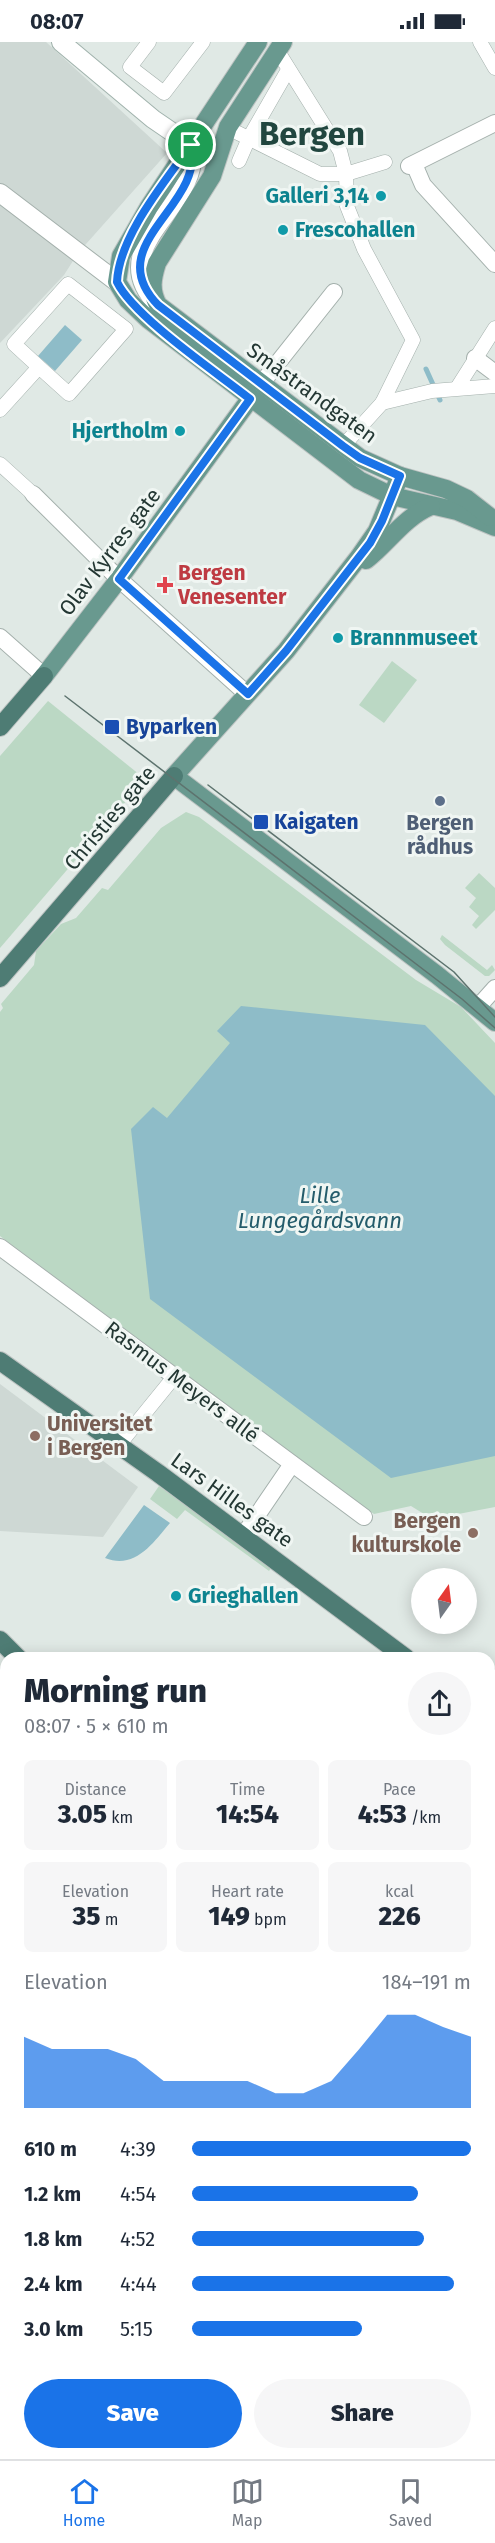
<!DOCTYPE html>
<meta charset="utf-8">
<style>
body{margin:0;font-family:"Fira Sans",sans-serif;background:#f6f6f7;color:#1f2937;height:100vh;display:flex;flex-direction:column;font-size:22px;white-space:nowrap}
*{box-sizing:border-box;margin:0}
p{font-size:20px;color:#747a83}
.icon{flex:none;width:33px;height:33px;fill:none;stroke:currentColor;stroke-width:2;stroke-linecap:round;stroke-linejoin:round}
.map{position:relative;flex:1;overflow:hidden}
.details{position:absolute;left:0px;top:1610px;width:495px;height:808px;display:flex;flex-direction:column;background:#fff;border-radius:18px 18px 0 0;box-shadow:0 3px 15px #0003}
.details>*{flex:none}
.needle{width:39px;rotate:14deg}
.buttons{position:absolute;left:411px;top:1526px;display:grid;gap:12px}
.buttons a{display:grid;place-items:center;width:66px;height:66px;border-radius:50%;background:#fff;box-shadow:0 3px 15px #0003;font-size:30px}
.pin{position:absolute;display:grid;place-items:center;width:51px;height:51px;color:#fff;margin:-26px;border:3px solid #fff;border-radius:50%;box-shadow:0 2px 6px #0007}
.round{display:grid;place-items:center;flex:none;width:63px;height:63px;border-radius:32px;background:#f6f6f7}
.head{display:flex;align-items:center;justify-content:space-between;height:102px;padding:0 24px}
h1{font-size:33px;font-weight:800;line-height:45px}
.metrics{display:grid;grid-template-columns:repeat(3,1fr);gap:9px;height:102px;padding:6px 24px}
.metrics div{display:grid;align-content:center;border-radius:9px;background:#f6f6f7;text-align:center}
.metrics b{font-size:26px;font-weight:800}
.metrics small{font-size:16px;font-weight:400}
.metrics p{font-size:16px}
.chart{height:168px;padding:12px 24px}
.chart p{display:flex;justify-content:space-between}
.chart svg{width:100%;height:108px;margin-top:6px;fill:#1a73e8;opacity:.7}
.cta{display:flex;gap:12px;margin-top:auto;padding:12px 24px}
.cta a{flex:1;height:69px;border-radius:36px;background:#1a73e8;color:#fff;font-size:24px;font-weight:800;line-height:69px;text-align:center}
.cta a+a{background:#f6f6f7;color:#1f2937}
ul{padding:0 24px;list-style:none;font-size:20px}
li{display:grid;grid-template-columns:96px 72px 1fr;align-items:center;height:45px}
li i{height:15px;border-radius:8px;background:#1a73e8}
.status{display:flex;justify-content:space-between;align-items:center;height:42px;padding:0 30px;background:#fff;direction:ltr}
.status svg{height:16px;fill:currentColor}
.tabs{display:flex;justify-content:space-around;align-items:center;height:84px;border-top:2px solid #e0e1e3;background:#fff;font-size:16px;color:#747a83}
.tabs a{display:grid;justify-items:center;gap:3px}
.tabs .active{color:#1a73e8}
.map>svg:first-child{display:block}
</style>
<div class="status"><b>08:07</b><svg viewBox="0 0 49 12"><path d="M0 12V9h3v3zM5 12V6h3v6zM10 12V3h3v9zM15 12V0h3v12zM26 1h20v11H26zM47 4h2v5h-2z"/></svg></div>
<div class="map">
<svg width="495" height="2417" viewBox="0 0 495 2417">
<rect width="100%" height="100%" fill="#e0e9e5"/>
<!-- built -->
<g fill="#ced8d4">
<path d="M0 0H46L167 111 78 211 64 233 0 301Z"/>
<path d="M0 1342 138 1445 103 1495 0 1489Z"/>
<path d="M0 2322 6 2337V2412H35L37 2417H0Z"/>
</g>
<!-- green -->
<g fill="#bbd8c4">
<path d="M392 619 417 638 384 681 359 663Z"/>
<path d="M48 659 145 737 0 906V714Z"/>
<path d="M186 770 199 775 416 938 461 965 495 1001V1465L432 1477 411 1464 374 1472 0 1194V970L3 966 1 962 34 923 36 909 61 882 76 876 102 846 108 848 161 786Z"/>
<path d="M479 831 495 846V868L476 887 472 883 479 874 469 865 476 856 465 846Z"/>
<path d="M442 893 487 928 492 923 495 928 489 934H485L445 903 440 897Z"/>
<path d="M159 1444 271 1526 269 1529 185 1468 177 1477 150 1457Z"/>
</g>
<!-- water -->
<g fill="#8ebcc8">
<path d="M65 283 82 298 55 329 38 314Z"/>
<path d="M241 964 425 983 495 1054V1414L391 1436 150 1257 131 1087 153 1065 167 1076 230 1001 217 989Z"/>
<path d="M144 1463 170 1481C153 1501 135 1528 105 1516Z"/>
</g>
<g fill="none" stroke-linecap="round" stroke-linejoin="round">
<!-- stream -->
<path stroke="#8ebcc8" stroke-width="5" d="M426 327 440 358"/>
<!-- pedestrian casing -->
<g stroke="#a4b0ac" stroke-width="15">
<g id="pedestrian">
<path d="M149 0 130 25 164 51 203 0"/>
<path d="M480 0 495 26"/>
<path d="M277 8 340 109 346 132 347 164 364 207 413 298 382 361"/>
<path d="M238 91 320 132H346L385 120"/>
<path d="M239 119 249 96 288 28"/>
<path d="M457 346 495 286"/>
<path d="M0 368 39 325 69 352 126 287 68 242 14 302 39 325"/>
<path d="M343 404 382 361 432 349 495 344"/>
<path d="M0 422 33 452"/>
<path d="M118 1404 174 1335"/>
<path d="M489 2262 495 2272"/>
</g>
</g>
<!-- minor casing -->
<g stroke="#a4b0ac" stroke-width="18">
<g id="minor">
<path d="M414 122 423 143 495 222"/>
<path d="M409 124 495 81"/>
<path d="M475 316 495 331"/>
<path d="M261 342 334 250"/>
<path d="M33 452 119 537 247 652"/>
<path d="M0 595 44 634"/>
<path d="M478 965 495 946"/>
<path d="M0 1205 364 1475"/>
<path d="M243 1494 292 1422"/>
<path d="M0 1720 6 1713"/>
<path d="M489 1904 495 1900"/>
<path d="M0 1977 6 1988"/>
<path d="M0 2027 6 2023"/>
<path d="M489 2215H495"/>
<path d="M0 2292 6 2309"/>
<path d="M0 2369 6 2367"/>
<path d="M489 2401 495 2398"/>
<path d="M41 2412 43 2417"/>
<path d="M151 2412 153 2417"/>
<path d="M443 2417 457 2412"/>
</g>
</g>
<!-- tertiary casing -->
<g stroke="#a4b0ac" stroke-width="20">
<path id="tertiary" d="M0 151 117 240"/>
</g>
<!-- secondary casing -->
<g stroke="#a1b3ad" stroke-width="20">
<g id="secondary">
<path d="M61 0 153 77 191 103C205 165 99 202 158 263"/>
<path d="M367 2412 369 2417"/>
</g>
</g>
<!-- primary casing -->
<g stroke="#bdc3c2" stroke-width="20">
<g id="primary">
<path d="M258 0 149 165 121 214 117 240 128 258 148 277 359 438 392 454 457 469 495 485"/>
<path d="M283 0 228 85 212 134 157 221C152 237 150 248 158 263L360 416 400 434 446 447 467 457 490 475"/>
<path d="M400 434 377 489 359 515 286 609 174 734 437 933 495 980"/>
<path d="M366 518C389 500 403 476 431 464"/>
<path d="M44 634 119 537 250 357"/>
</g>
</g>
<!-- trunk casing -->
<g stroke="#bdc3c2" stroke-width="20">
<g id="trunk">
<path d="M0 685 44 634"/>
<path d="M0 936 174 734"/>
<path d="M0 1319 158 1431 406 1616"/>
<path d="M0 1598 18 1616"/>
<path d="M489 1640 495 1636"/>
<path d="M489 1695 495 1704"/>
</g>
</g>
<!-- pedestrian -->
<use href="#pedestrian" stroke="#fff" stroke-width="14"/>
<!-- minor -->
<use href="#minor" stroke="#fff" stroke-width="16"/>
<!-- tertiary -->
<use href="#tertiary" stroke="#fff" stroke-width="18"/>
<!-- secondary -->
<use href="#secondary" stroke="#fff" stroke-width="18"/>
<!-- primary -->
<use href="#primary" stroke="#69998f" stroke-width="18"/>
<!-- trunk -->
<use href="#trunk" stroke="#4e7c74" stroke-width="18"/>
<!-- tram -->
<g stroke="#5d736e" stroke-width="1.5">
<path d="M65 654 462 957 495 986"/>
<path d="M208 743 454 930 495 975"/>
</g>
</g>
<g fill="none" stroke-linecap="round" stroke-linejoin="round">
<!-- route casing -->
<g stroke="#fff" stroke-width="12">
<path id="route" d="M191 103C205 165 99 202 158 263L343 404 360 416 400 434 382 479 370 501 286 609 248 652 119 537 250 357C216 330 134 275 117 240 119 194 165 140 191 103Z"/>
</g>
<!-- route -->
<use href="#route" stroke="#1a73e8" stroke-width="8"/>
</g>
<!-- markers -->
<g fill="#0f9aa8" stroke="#f0f6f3" stroke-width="2">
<circle cx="381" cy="154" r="6"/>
<circle cx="283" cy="188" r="6"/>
<circle cx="180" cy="389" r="6"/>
<circle cx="338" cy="596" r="6"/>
<circle cx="176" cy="1554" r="6"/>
</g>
<path fill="#e0444e" stroke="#f0f6f3" stroke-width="2" d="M162 534h6v6h6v6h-6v6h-6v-6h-6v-6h6z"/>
<g fill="#1a4fb4" stroke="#f0f6f3" stroke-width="2">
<rect x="104" y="677" width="16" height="16" rx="3"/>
<rect x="253" y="772" width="16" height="16" rx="3"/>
</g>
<circle fill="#5c6f8a" stroke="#f0f6f3" stroke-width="2" cx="440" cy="759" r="6"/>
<g fill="#8d6e63" stroke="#f0f6f3" stroke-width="2">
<circle cx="35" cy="1394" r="6"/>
<circle cx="473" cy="1491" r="6"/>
</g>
<g text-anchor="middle" stroke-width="6" stroke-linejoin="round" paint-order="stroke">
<!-- culture labels -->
<g font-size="21" font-weight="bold" fill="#0d838f" stroke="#f0f6f3" text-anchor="start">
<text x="369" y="161" text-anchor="end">Galleri 3,14</text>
<text x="295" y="195">Frescohallen</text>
<text x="168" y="396" text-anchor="end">Hjertholm</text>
<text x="350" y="603">Brannmuseet</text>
<text x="188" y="1561">Grieghallen</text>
</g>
<!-- street labels -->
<g font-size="21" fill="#233733" stroke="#f0f6f3">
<text transform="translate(312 351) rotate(36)" y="7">Småstrandgaten</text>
<text transform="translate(110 510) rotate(-53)" y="7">Olav Kyrres gate</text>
<text transform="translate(110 776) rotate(-50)" y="7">Christies gate</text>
<text transform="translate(182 1340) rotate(37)" y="7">Rasmus Meyers allé</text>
<text transform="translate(232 1458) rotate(36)" y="7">Lars Hilles gate</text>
</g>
<!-- health labels -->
<g font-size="21" font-weight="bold" fill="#be3a42" stroke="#f0f6f3" text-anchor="start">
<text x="178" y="538">Bergen<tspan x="178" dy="24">Venesenter</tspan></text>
</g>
<!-- transit labels -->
<g font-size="21" font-weight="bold" fill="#164399" stroke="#f0f6f3" text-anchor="start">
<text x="126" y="692">Byparken</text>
<text x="274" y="787">Kaigaten</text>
</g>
<!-- service labels -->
<g font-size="21" font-weight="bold" fill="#4e5e75" stroke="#f0f6f3">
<text x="440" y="788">Bergen<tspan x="440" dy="24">rådhus</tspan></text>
</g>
<!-- education labels -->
<g font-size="21" font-weight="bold" fill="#785e54" stroke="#f0f6f3" text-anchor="start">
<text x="47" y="1389">Universitet<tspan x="47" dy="24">i Bergen</tspan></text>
<text x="461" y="1486" text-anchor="end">Bergen<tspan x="461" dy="24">kulturskole</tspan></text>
</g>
<!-- water labels -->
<g font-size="22" font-style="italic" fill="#245c6b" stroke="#f0f6f3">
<text x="320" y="1161">Lille<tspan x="320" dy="25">Lungegårdsvann</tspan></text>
</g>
<!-- town labels -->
<g font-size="33" font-weight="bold" fill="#21463f" stroke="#f0f6f3">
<text x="312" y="103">Bergen</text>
</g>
</g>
</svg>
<div class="buttons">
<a><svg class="needle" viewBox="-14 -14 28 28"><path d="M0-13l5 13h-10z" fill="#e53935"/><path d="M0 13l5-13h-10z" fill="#747a83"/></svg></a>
</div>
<div class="pin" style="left:191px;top:103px;background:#1e9e55"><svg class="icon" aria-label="arrive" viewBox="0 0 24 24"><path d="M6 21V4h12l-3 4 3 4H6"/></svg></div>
<section class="details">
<div class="head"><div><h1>Morning run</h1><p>08:07 · 5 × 610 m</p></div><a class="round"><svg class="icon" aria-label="share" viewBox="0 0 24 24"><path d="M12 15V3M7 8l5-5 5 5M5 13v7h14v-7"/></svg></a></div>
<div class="metrics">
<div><p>Distance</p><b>3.05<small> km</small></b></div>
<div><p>Time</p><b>14:54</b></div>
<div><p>Pace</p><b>4:53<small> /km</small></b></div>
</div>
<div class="metrics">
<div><p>Elevation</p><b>35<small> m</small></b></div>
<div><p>Heart rate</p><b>149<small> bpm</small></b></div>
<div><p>kcal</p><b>226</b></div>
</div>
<div class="chart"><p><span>Elevation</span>184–191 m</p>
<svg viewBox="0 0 160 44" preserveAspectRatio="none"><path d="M0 44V15L10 20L20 20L30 20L40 24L50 33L60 33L70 33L80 33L90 38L100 38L110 33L120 20L130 6L140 6L150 11L160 15V44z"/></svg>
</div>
<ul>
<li><b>610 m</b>4:39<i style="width:100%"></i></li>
<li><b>1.2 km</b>4:54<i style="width:81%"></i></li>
<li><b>1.8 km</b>4:52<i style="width:83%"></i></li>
<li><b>2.4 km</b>4:44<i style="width:94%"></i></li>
<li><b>3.0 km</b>5:15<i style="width:61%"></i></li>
</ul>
<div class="cta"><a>Save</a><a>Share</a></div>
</section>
</div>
<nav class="tabs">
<a class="active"><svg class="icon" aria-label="home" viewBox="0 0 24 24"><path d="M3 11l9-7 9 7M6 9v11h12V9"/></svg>Home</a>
<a><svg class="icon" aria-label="map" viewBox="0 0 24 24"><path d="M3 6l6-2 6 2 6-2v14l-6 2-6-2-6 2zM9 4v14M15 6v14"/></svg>Map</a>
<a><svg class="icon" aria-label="saved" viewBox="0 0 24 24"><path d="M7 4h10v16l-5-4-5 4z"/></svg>Saved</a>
</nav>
